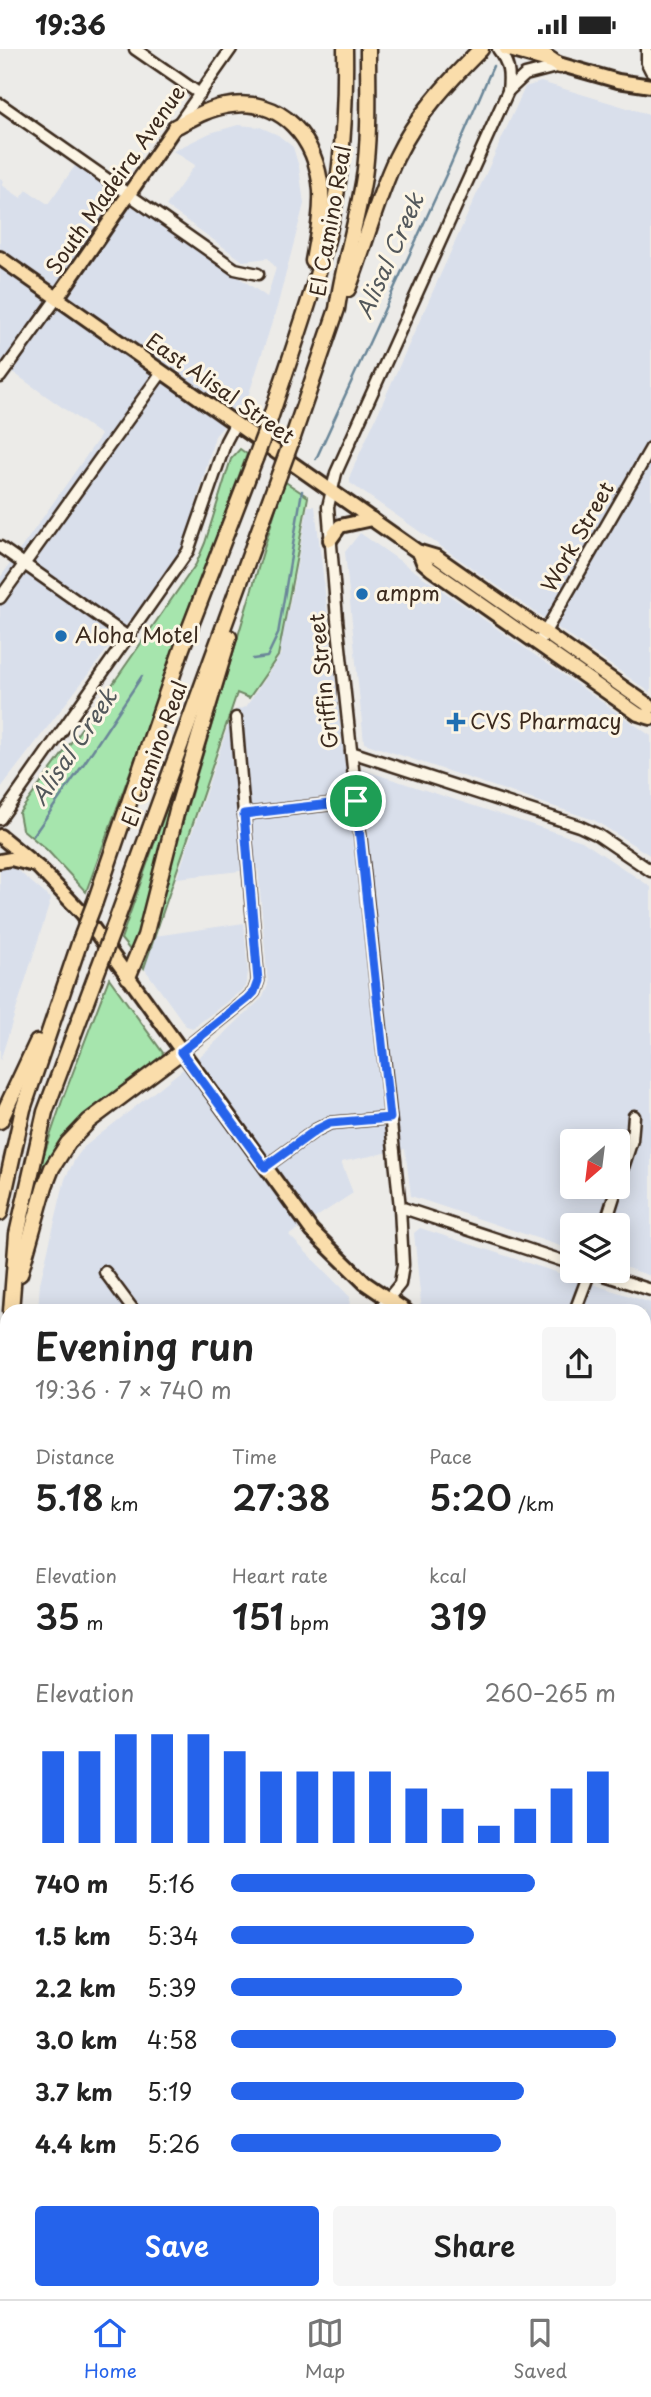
<!DOCTYPE html>
<meta charset="utf-8">
<style>
body{margin:0;font-family:"Playpen Sans",sans-serif;background:#f6f6f6;color:#222;height:100vh;display:flex;flex-direction:column;font-size:26px;white-space:nowrap}
*{box-sizing:border-box;margin:0}
p{font-size:23px;color:#767676}
.icon{flex:none;width:38px;height:38px;fill:none;stroke:currentColor;stroke-width:2;stroke-linecap:round;stroke-linejoin:round}
.map{position:relative;flex:1;overflow:hidden}
.drawer{position:absolute;left:0px;top:1255px;width:651px;height:996px;display:flex;flex-direction:column;background:#fff;border-radius:21px 21px 0 0;box-shadow:0 4px 18px #0003}
.drawer>*{flex:none}
.needle{width:46px;rotate:208deg}
.tools{position:absolute;left:560px;top:1080px;display:grid;gap:14px}
.tools a{display:grid;place-items:center;width:70px;height:70px;border-radius:7px;background:#fff;box-shadow:0 4px 18px #0003;font-size:35px}
.pin{position:absolute;display:grid;place-items:center;width:60px;height:60px;color:#fff;margin:-30px;border:4px solid #fff;border-radius:50%;box-shadow:0 2px 7px #0007}
.round{display:grid;place-items:center;flex:none;width:74px;height:74px;border-radius:7px;background:#f6f6f6}
.head{display:flex;align-items:center;justify-content:space-between;height:119px;padding:0 35px}
h1{font-size:38px;font-weight:600;line-height:52px}
.metrics{display:grid;grid-template-columns:repeat(3,1fr);gap:10px;height:119px;padding:7px 35px}
.metrics div{display:grid;align-content:center}
.metrics b{font-size:35px;font-weight:600}
.metrics small{font-size:19px;font-weight:400}
.metrics p{font-size:19px}
.chart{height:196px;padding:14px 35px}
.chart p{display:flex;justify-content:space-between}
.chart svg{width:100%;height:126px;margin-top:7px;stroke:#2563eb;stroke-width:6}
.button{display:flex;gap:14px;margin-top:auto;padding:14px 35px}
.button a{flex:1;height:80px;border-radius:7px;background:#2563eb;color:#fff;font-size:28px;font-weight:600;line-height:80px;text-align:center}
.button a+a{background:#f6f6f6;color:#222}
ul{padding:0 35px;list-style:none;font-size:23px}
li{display:grid;grid-template-columns:112px 84px 1fr;align-items:center;height:52px}
li i{height:18px;border-radius:9px;background:#2563eb}
.status{display:flex;justify-content:space-between;align-items:center;height:49px;padding:0 35px;background:#fff;direction:ltr}
.status svg{height:19px;fill:currentColor}
.tab-bar{display:flex;justify-content:space-around;align-items:center;height:98px;border-top:2px solid #e0e0e0;background:#fff;font-size:19px;color:#767676}
.tab-bar a{display:grid;justify-items:center;gap:4px}
.tab-bar .active{color:#2563eb}
.map>svg:first-child{display:block}
</style>
<div class="status"><b>19:36</b><svg viewBox="0 0 49 12"><path d="M0 12V9h3v3zM5 12V6h3v6zM10 12V3h3v9zM15 12V0h3v12zM26 1h20v11H26zM47 4h2v5h-2z"/></svg></div>
<div class="map">
<svg width="651" height="2250" viewBox="0 0 651 2250">
<rect width="100%" height="100%" fill="#ecebe8"/>
<filter id="ink" filterUnits="userSpaceOnUse"><feTurbulence type="fractalNoise" baseFrequency=".0143" numOctaves="2"/><feDisplacementMap in="SourceGraphic" scale="14" xChannelSelector="R" yChannelSelector="G"/><feConvolveMatrix kernelMatrix="1 2 1 2 8 2 1 2 1" color-interpolation-filters="sRGB"/></filter>
<g filter="url(#ink)">
<!-- built -->
<g fill="#d9dfeb" fill-rule="evenodd">
<path d="M541 33 651 66V644L350 434V426L525 38Z"/>
<path d="M238 76 260 78 278 86 293 98 299 118 304 155 277 258 247 351 215 387 183 502 0 740V529L101 386 14 324 0 326V129L4 132 2 136 21 149 27 141 48 155 77 114 267 248 276 219 268 209 243 212 166 157 195 116 173 102 210 84Z"/>
<path d="M308 457H315L345 715 582 792 651 838V1227L618 1216V1176H572V1201L411 1147 405 1100 341 1113 353 1144 289 1186 350 1248 349 1262H38L40 1234 65 1130 75 1110 84 1098 205 1003 263 948 268 936 258 820 177 829 233 662 246 658 281 605 280 593 289 558ZM572 1092H618V1138H572Z"/>
<path d="M360 484 651 687V807L594 771 364 694 345 503Z"/>
<path d="M0 806 51 850 0 1012Z"/>
<path d="M244 874 248 923 246 938 193 979 186 977 144 919 155 887Z"/>
<path d="M420 1179 651 1254V1462L644 1460V1262H415L421 1254 414 1184Z"/>
<path d="M0 2183 7 2185V2244H238L230 2250H0Z"/>
</g>
<!-- green -->
<g fill="#a6e5ad" stroke="#708866" stroke-width="2">
<path d="M240 400 247 405 86 843 47 801 22 780 19 764 89 669 196 515 205 494 231 410Z"/>
<path d="M284 432 308 448 278 607 249 649 237 644 144 919 141 914Z"/>
<path d="M182 715 187 716 139 886 130 901 121 890Z"/>
<path d="M109 929 163 1004 161 1009 98 1056 80 1072 42 1134 35 1132 62 1052Z"/>
<path d="M651 2039V2248L628 2244H644V2044Z"/>
</g>
<g fill="none" stroke-linecap="round" stroke-linejoin="round">
<!-- stream -->
<g stroke="#6a8698" stroke-width="2.5">
<path d="M316 410 450 117 493 17"/>
<path d="M253 610 267 608 278 585 302 442"/>
<path d="M33 787 85 713 142 627"/>
</g>
<!-- canal -->
<g stroke="#8ac3e9" stroke-width="10">
<path d="M0 2154 7 2156"/>
<path d="M475 2244 510 2250"/>
</g>
<!-- minor casing -->
<g stroke="#3b2a1e" stroke-width="15">
<g id="minor">
<path d="M135 0 200 45"/>
<path d="M647 0V14L651 22"/>
<path d="M508 42 525 26 560 17"/>
<path d="M0 55 235 220 258 225"/>
<path d="M179 74 231 0"/>
<path d="M0 328 57 249"/>
<path d="M0 498 128 588"/>
<path d="M0 549 162 323"/>
<path d="M541 590 651 399"/>
<path d="M351 703 579 777 598 786 651 822"/>
<path d="M244 765 357 752"/>
<path d="M0 770 188 502 226 392 235 375"/>
<path d="M181 1003 247 950 254 943 258 932 236 669"/>
<path d="M265 1118 316 1081 330 1074 390 1069"/>
<path d="M618 1134 632 1091 634 1067"/>
<path d="M400 1158 572 1215"/>
<path d="M605 1176 617 1138"/>
<path d="M592 1222 651 1241"/>
<path d="M105 1223 134 1262"/>
<path d="M378 1262 400 1235 403 1216 400 1158 337 570 328 458 336 424 508 42C510 24 509 14 498 0"/>
<path d="M575 1262 590 1222"/>
<path d="M644 1517 651 1496"/>
<path d="M644 1647 651 1649"/>
</g>
</g>
<!-- major casing -->
<g stroke="#3b2a1e" stroke-width="18">
<g id="major">
<path d="M506 0 618 32 651 37"/>
<path d="M0 209 417 502 437 508 651 658"/>
<path d="M57 249 175 78"/>
<path d="M330 491 340 477 372 470"/>
<path d="M419 503 423 513 431 520 638 665 651 669"/>
<path d="M0 787 39 819 82 864 312 1182 365 1234 406 1262"/>
<path d="M0 812 11 810 30 815"/>
<path d="M644 1355 651 1357"/>
<path d="M644 2021 651 2016"/>
<path d="M308 2250 318 2244"/>
</g>
</g>
<!-- highway casing -->
<g stroke="#3b2a1e" stroke-width="19">
<g id="highway">
<path d="M535 0 560 17"/>
<path d="M175 78C191 70 207 60 225 57 282 46 317 90 321 142 322 165 317 189 313 212"/>
<path d="M348 240C365 197 376 151 396 109 416 67 448 33 481 0"/>
<path d="M269 373C287 318 307 262 323 206 342 140 346 68 345 0"/>
<path d="M293 388 337 260C343 216 357 173 364 128 370 86 368 43 368 0"/>
<path d="M95 853 182 599 255 410"/>
<path d="M114 878 279 426"/>
<path d="M128 928 145 887 177 761 229 588"/>
<path d="M0 1072 37 993"/>
<path d="M0 1164 23 1060 80 892"/>
<path d="M20 1225 45 1137 52 1119 68 1094 89 1072 181 1003"/>
<path d="M11 1262 17 1185 45 1063 99 918"/>
<path d="M7 1315V1336"/>
<path d="M0 1522 7 1555"/>
<path d="M349 2244 353 2250"/>
<path d="M380 2244 383 2250"/>
<path d="M391 2244 395 2250"/>
</g>
</g>
<!-- minor -->
<use href="#minor" stroke="#fcf5e5" stroke-width="10"/>
<!-- major -->
<use href="#major" stroke="#faddab" stroke-width="12"/>
<!-- highway -->
<use href="#highway" stroke="#faddab" stroke-width="14"/>
<!-- highway-bridge casing -->
<g stroke="#3b2a1e" stroke-width="19" stroke-linecap="butt">
<g id="highway-bridge">
<path d="M255 410 269 373"/>
<path d="M279 426 293 388"/>
<path d="M80 892 95 853"/>
<path d="M99 918 114 878"/>
</g>
</g>
<!-- highway-bridge -->
<use href="#highway-bridge" stroke="#faddab" stroke-width="14"/>
</g>
</g>
<g fill="none" stroke-linecap="round" stroke-linejoin="round" filter="url(#ink)">
<!-- route casing -->
<g stroke="#fff" stroke-width="14">
<path id="route" d="M356 752 390 1069 330 1074 316 1081 265 1118 181 1003 247 950 254 943 258 932 244 765Z"/>
</g>
<!-- route -->
<use href="#route" stroke="#2563eb" stroke-width="9"/>
</g>
<!-- markers -->
<g fill="#1f6fb2" stroke="#fcf5e5" stroke-width="2.5">
<circle cx="362" cy="545" r="7"/>
<circle cx="61" cy="587" r="7"/>
<path d="M452.5 662.5h7v7h7v7h-7v7h-7v-7h-7v-7h7z"/>
</g>
<g text-anchor="middle" stroke-width="6" stroke-linejoin="round" paint-order="stroke">
<!-- street labels -->
<g font-size="21" fill="#3b2a1e" stroke="#fcf5e5">
<text transform="translate(116 131) rotate(-55)" y="7">South Madeira Avenue</text>
<text transform="translate(331 172) rotate(-80)" y="7">El Camino Real</text>
<text transform="translate(220 340) rotate(35)" y="7">East Alisal Street</text>
<text transform="translate(578 488) rotate(-60)" y="7">Work Street</text>
<text transform="translate(324 632) rotate(-96)" y="7">Griffin Street</text>
<text transform="translate(155 705) rotate(-70)" y="7">El Camino Real</text>
</g>
<!-- poi labels -->
<g font-size="21" fill="#3b2a1e" stroke="#fcf5e5" text-anchor="start">
<text x="376" y="552">ampm</text>
<text x="75" y="594">Aloha Motel</text>
<text x="470" y="680">CVS Pharmacy</text>
</g>
<!-- water labels -->
<g font-size="23" font-style="italic" fill="#53585b" stroke="#fcf5e5">
<text transform="translate(390 207) rotate(-66)" y="8">Alisal Creek</text>
<text transform="translate(74 698) rotate(-56)" y="8">Alisal Creek</text>
</g>
</g>
</svg>
<div class="tools">
<a><svg class="needle" viewBox="-14 -14 28 28"><path d="M0-13l5 13h-10z" fill="#e53935"/><path d="M0 13l5-13h-10z" fill="#767676"/></svg></a>
<a><svg class="icon" aria-label="layers" viewBox="0 0 24 24"><path d="M12 4l9 5-9 5-9-5zM3 14l9 5 9-5"/></svg></a>
</div>
<div class="pin" style="left:356px;top:752px;background:#1e9e55"><svg class="icon" aria-label="arrive" viewBox="0 0 24 24"><path d="M6 21V4h12l-3 4 3 4H6"/></svg></div>
<section class="drawer">
<div class="head"><div><h1>Evening run</h1><p>19:36 · 7 × 740 m</p></div><a class="round"><svg class="icon" aria-label="share" viewBox="0 0 24 24"><path d="M12 15V3M7 8l5-5 5 5M5 13v7h14v-7"/></svg></a></div>
<div class="metrics">
<div><p>Distance</p><b>5.18<small> km</small></b></div>
<div><p>Time</p><b>27:38</b></div>
<div><p>Pace</p><b>5:20<small> /km</small></b></div>
</div>
<div class="metrics">
<div><p>Elevation</p><b>35<small> m</small></b></div>
<div><p>Heart rate</p><b>151<small> bpm</small></b></div>
<div><p>kcal</p><b>319</b></div>
</div>
<div class="chart"><p><span>Elevation</span>260–265 m</p>
<svg viewBox="0 0 160 44" preserveAspectRatio="none"><path d="M5 44V12M15 44V12M25 44V6M35 44V6M45 44V6M55 44V12M65 44V19M75 44V19M85 44V19M95 44V19M105 44V25M115 44V32M125 44V38M135 44V32M145 44V25M155 44V19"/></svg>
</div>
<ul>
<li><b>740 m</b>5:16<i style="width:79%"></i></li>
<li><b>1.5 km</b>5:34<i style="width:63%"></i></li>
<li><b>2.2 km</b>5:39<i style="width:60%"></i></li>
<li><b>3.0 km</b>4:58<i style="width:100%"></i></li>
<li><b>3.7 km</b>5:19<i style="width:76%"></i></li>
<li><b>4.4 km</b>5:26<i style="width:70%"></i></li>
</ul>
<div class="button"><a>Save</a><a>Share</a></div>
</section>
</div>
<nav class="tab-bar">
<a class="active"><svg class="icon" aria-label="home" viewBox="0 0 24 24"><path d="M3 11l9-7 9 7M6 9v11h12V9"/></svg>Home</a>
<a><svg class="icon" aria-label="map" viewBox="0 0 24 24"><path d="M3 6l6-2 6 2 6-2v14l-6 2-6-2-6 2zM9 4v14M15 6v14"/></svg>Map</a>
<a><svg class="icon" aria-label="saved" viewBox="0 0 24 24"><path d="M7 4h10v16l-5-4-5 4z"/></svg>Saved</a>
</nav>
